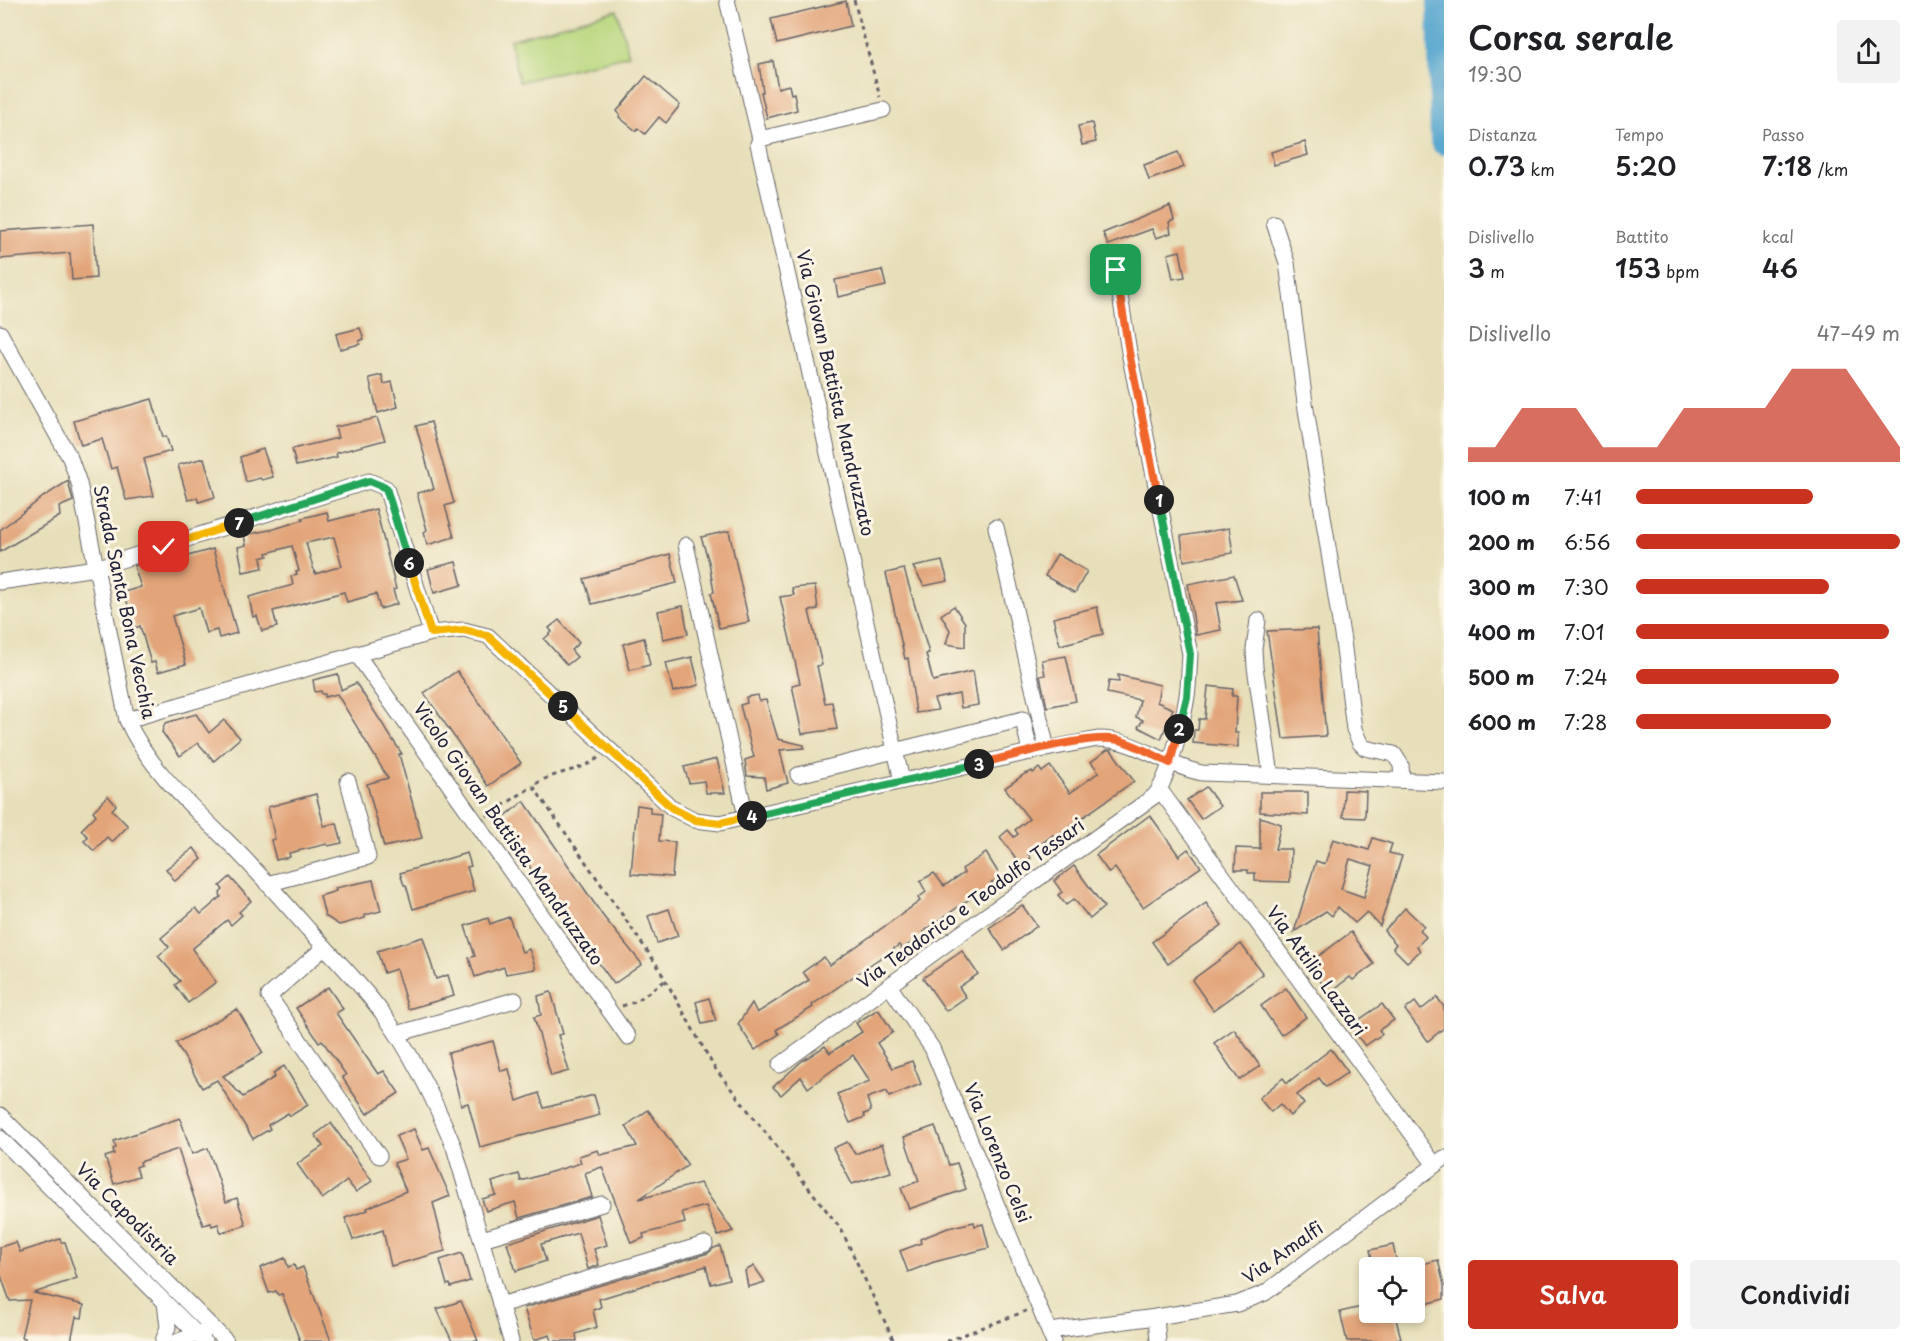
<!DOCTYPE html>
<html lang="it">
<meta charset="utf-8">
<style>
body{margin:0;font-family:"Playpen Sans",sans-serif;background:#f2f2f2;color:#202124;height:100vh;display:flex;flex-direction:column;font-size:22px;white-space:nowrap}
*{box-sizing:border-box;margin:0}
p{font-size:20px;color:#757577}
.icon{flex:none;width:33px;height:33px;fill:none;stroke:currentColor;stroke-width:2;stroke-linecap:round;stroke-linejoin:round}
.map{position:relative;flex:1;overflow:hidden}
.panel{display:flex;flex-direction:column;background:#fff;width:480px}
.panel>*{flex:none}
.fabs{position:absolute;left:1359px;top:1257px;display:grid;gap:12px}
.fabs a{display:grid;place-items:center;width:66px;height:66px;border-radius:6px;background:#fff;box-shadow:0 3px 9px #0003;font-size:30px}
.pin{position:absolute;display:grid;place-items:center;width:51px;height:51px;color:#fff;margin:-26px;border-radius:12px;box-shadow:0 3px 9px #0006}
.km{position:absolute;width:30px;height:30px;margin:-15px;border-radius:50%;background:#222;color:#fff;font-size:16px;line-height:30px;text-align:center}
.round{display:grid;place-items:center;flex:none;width:63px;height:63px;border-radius:6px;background:#f2f2f2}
.summary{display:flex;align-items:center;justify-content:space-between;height:102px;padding:0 24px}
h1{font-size:33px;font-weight:600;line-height:45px}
.stats{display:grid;grid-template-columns:repeat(3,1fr);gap:9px;height:102px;padding:6px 24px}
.stats div{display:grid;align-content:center}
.stats b{font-size:26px;font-weight:600}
.stats small{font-size:16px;font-weight:400}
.stats p{font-size:16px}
.chart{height:168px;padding:12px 24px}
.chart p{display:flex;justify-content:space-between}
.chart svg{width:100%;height:108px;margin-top:6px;fill:#c8321e;opacity:.7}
.primary-button{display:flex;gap:12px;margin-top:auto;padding:12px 24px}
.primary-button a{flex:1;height:69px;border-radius:6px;background:#c8321e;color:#fff;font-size:24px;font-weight:600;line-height:69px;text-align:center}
.primary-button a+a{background:#f2f2f2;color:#202124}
ul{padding:0 24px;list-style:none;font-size:20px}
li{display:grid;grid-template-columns:96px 72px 1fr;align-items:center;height:45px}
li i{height:15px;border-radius:8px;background:#c8321e}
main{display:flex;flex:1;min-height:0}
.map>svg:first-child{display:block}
</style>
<main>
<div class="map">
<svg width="1444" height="1341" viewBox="0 0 1444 1341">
<rect width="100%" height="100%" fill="#fcf5e5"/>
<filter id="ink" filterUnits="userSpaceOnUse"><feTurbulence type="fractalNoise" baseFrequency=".0167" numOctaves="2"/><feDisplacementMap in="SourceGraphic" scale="12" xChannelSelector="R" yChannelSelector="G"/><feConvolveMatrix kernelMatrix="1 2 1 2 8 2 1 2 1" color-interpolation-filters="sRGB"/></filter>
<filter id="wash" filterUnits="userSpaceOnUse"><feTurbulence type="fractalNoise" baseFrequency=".008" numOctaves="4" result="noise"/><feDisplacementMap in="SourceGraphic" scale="24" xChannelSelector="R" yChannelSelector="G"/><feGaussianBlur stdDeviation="1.35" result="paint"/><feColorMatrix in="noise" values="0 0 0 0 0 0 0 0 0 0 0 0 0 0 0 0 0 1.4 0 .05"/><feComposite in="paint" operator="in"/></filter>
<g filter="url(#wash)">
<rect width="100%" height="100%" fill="#e7dfba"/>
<!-- green -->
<path fill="#b8d77e" stroke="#6d7c5c" stroke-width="1.5" d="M617 10 629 55 519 82 510 40Z"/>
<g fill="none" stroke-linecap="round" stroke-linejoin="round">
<!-- river -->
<path stroke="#55a5cf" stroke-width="28" d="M1441 0 1444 141"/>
</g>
<g id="blocks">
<!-- building -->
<g fill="#e2a479" fill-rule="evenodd">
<path d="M846 1 851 26 777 44 771 19Z"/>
<path d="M773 61 778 88 789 85 791 94 794 93 797 110 767 118 761 92H763L759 64Z"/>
<path d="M646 76 680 105 666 123 659 117 645 134 638 128 636 131 619 117 620 115 617 111Z"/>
<path d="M1092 123 1096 142 1082 145 1078 126Z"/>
<path d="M1305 142 1308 155 1274 165 1271 152Z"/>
<path d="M1178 152 1184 167 1149 180 1144 165Z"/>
<path d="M1170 206 1174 220 1169 222 1171 233 1156 238 1152 229 1108 245 1103 233Z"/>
<path d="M93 224 96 278 72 280 70 253 0 259V231Z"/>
<path d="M1180 251 1185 277 1173 279 1168 254Z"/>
<path d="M882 270 886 286 838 297 835 280Z"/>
<path d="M360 328 364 339 359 341 360 344 340 349 336 334Z"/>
<path d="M382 375 384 384 392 382 398 407 378 413 369 378Z"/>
<path d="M152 399 163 437 166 436 171 451 144 459 154 496 126 500 117 467 111 469 102 439 81 445 74 421Z"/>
<path d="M377 418 385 440 336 453 337 457 296 466 292 449 338 438 335 427Z"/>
<path d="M431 422 454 503 445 506 454 537 427 545 424 532 427 530 417 493 434 489 416 426Z"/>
<path d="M263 449 273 477 262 480 260 478 246 482 240 457Z"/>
<path d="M204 458 215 497 199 502 197 498 188 500 178 465Z"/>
<path d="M68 481 73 501 59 507 60 516 0 552V530L43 497Z"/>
<path d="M376 509 396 589 393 590 397 604 380 609 376 594 347 602 344 592 273 611 277 627 262 631 257 616 253 617 249 597 293 585 291 576 297 574 296 572 299 571 292 546 267 553 268 556 261 558 263 568 243 572 238 547 246 545 244 535 274 529 303 520 302 518 327 512 329 521ZM334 537 342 566 315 574 306 543Z"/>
<path d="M1229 528 1233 553 1184 561 1181 536Z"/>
<path d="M729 531 749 622 719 628 711 593 714 592 709 562 701 537Z"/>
<path d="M213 549 237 633 219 638 217 630 206 633 199 608 172 616 186 664 158 672 155 662 151 663 140 626 135 628 124 592 141 587 134 566 162 557 163 563Z"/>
<path d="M670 554 677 583 592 604 584 579Z"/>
<path d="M1057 554 1087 571 1075 593 1045 576Z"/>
<path d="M942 561 948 581 924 586 913 567Z"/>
<path d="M456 562 462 585 434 593 428 569Z"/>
<path d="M904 569 929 653 926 654 933 681 973 671 978 705 961 708 959 694 934 699 938 710 916 713 908 658 905 659 886 573Z"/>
<path d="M1234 575 1242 600 1216 603 1221 630 1196 635 1188 584Z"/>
<path d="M815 586 818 609 809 611 822 665 817 666 825 703 832 702 837 729 802 734 792 685 800 683 780 597 794 595 792 588Z"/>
<path d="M683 606 688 634 663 639 658 611Z"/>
<path d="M954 606 965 623V647L946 644 950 630 941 615Z"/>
<path d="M1097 607 1103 634 1060 645 1053 618Z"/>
<path d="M559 620 579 643 571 650 577 657 567 665 544 639 552 632 549 628Z"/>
<path d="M1317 629 1326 736 1283 739 1267 631Z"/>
<path d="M644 638 650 665 630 670 623 644Z"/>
<path d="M1066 656 1076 701 1047 707 1040 676 1045 675 1042 660Z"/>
<path d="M692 657 699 685 673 692 666 663Z"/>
<path d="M457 671 521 763 488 786 424 693Z"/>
<path d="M338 674 341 690 356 683 402 754H399L422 838 384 847 367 784 388 778 337 694 325 697V694H322L321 691 315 692 313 680Z"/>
<path d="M1118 675 1160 685 1157 702 1173 709 1161 739 1138 727 1143 720 1136 717 1140 700 1107 693 1109 681 1119 682Z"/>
<path d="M1208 686 1233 689 1232 696H1237L1235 733H1238V747L1193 743 1194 730H1198L1199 719H1205Z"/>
<path d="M758 695 759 701 766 700 778 739 804 745V748L780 750 788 783 766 789 764 777 747 776 745 760 754 757 740 705 747 703 746 697Z"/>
<path d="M196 714 209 733 224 720 240 738 214 761 198 743 180 756 162 732 165 723Z"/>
<path d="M1107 750H1111L1134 781 1055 837 1053 835 1028 854 1031 858 1021 865 1000 837 1008 830 1014 837 1018 834 1015 830 1029 819 1005 788 1026 773 1027 774 1032 771 1033 773 1039 768 1042 772 1050 766 1070 793 1099 772 1091 762Z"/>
<path d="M717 759 725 793H706L704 781 689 783 684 767Z"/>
<path d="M1206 787 1220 806 1201 819 1187 800Z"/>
<path d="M1344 790 1366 791 1365 818 1343 817Z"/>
<path d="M1260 792H1308V815L1260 812Z"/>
<path d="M316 794 324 826 337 823 342 843 328 846 327 844 289 853 290 857 276 860 271 840 275 839 268 807Z"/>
<path d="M108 796 116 805 112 810 128 826 112 842 107 837 94 851 84 841 88 837 81 830 96 815 93 811Z"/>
<path d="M524 801 603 916 642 964 614 984 540 882 499 821Z"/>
<path d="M637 805 650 807V813L661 814 659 841 675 842 672 877 631 874Z"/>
<path d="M1150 815 1179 856 1188 849 1201 867 1143 907 1115 868 1109 873 1096 855Z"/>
<path d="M1260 817 1281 824 1275 849H1291L1290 882 1255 881V873H1248V870H1235L1236 848 1260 849Z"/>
<path d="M1373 838 1392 844 1389 853 1402 856 1380 926 1367 912 1355 923 1338 907 1332 916 1326 911 1294 932 1316 861 1325 864 1333 839 1369 850ZM1350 859 1373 866 1364 897 1341 889Z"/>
<path d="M194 848 202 859 175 881 166 869Z"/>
<path d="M467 853 471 866 467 867 474 891 413 909 406 885H404L400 873Z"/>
<path d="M986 853 1001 877 990 884 992 887 977 897 975 895 923 932 924 934 902 949 899 945 812 1005 813 1007 776 1030 779 1034 755 1050 738 1024 752 1003 757 1013 809 980 803 972 824 957 830 965 920 901 918 898 926 892 920 881 934 873 944 886 964 873 962 869Z"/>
<path d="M1074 866 1104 907 1090 919 1074 899 1066 905 1058 895 1062 892 1054 881Z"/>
<path d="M230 877 251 901 239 912 242 915 231 925 227 920 192 949 216 982 188 1003 175 985 180 981 158 956 169 947 161 938 196 908 201 914 221 897 220 893 223 890 220 886Z"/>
<path d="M373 880 381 911 365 915V918L339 925 325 916 320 896 336 891 335 888Z"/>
<path d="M1206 903 1222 925 1168 964 1152 942Z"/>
<path d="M1022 905 1037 926 1004 950 989 928Z"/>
<path d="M1405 908 1424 926 1420 930 1426 937 1417 946 1420 951 1407 962 1393 948 1396 944 1384 931Z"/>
<path d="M669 909 678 936 657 943 648 916Z"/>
<path d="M509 917 522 952 529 949 536 969 506 974 504 967 475 977 469 958 475 956 465 926 488 918 490 924Z"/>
<path d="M1351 932 1374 964 1353 980 1350 977 1329 993 1308 964Z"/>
<path d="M423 937 436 979 448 975 454 996 408 1009 396 969 384 973 377 951Z"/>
<path d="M1241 944 1263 974 1213 1010 1192 980Z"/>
<path d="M962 951 978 974 959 987 966 997 946 1011 923 978Z"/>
<path d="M328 987 343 1009 336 1013 378 1074 384 1071 399 1093 367 1114 342 1077 346 1075 322 1040 319 1042 296 1008Z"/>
<path d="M1286 988 1306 1017 1281 1035 1261 1006Z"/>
<path d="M551 992 563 1034 558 1035 569 1071 551 1076 534 1017 541 1015 538 996Z"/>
<path d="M1437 997 1444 1007V1028L1428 1041 1405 1010 1415 1002 1421 1010Z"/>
<path d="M709 998 716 1021 702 1024 696 1002Z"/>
<path d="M1382 1004 1394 1020 1379 1030 1382 1034 1365 1046 1350 1026Z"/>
<path d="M237 1009 263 1053 223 1076 243 1097 275 1077 273 1073 284 1066 308 1105 290 1116 288 1113 268 1125 270 1129 253 1139 217 1080 202 1088 176 1043Z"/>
<path d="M878 1009 893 1032 877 1043 893 1068 912 1061 921 1084 889 1097 887 1091 867 1098 871 1111 864 1114 865 1117 850 1123 837 1094 870 1081 853 1055 808 1088 801 1077 781 1095 773 1087 802 1061 825 1046 830 1053 862 1032 856 1023Z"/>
<path d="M1234 1029 1260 1066 1239 1080 1214 1043Z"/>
<path d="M493 1041 501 1071 509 1069 517 1101 539 1093 544 1108 594 1095 600 1115 480 1147 468 1103 461 1105 448 1053Z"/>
<path d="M1331 1049 1348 1072 1326 1087 1319 1078 1297 1095 1304 1104 1290 1116 1280 1104 1271 1112 1259 1098 1283 1078 1287 1083Z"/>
<path d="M648 1110 688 1165 639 1199 700 1183 733 1231 718 1236 706 1206 682 1212 685 1223 643 1234 644 1238 631 1243 602 1167 585 1173 592 1197 519 1218 515 1202 486 1211 482 1199 496 1195 492 1182 519 1174 521 1181 581 1163 579 1156 598 1150 600 1155 637 1146 626 1126Z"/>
<path d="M180 1118 192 1154 208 1148 226 1202 237 1198 246 1225 221 1233 218 1224 212 1226 211 1223 203 1225 178 1149 140 1162 141 1165 136 1167 139 1176 114 1184 105 1157 114 1154 113 1149 116 1148 114 1141Z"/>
<path d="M331 1123 372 1181 356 1192 347 1181 322 1199 297 1164 323 1146 315 1135Z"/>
<path d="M935 1126 949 1165 957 1163 966 1189 909 1209 901 1188 919 1181 904 1137Z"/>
<path d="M414 1129 423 1150 429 1148 450 1196 433 1203 445 1251 391 1266 383 1230 353 1240 345 1218 368 1210 367 1208 406 1191 394 1163 406 1159 396 1136Z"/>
<path d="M847 1142 855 1154 882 1144 891 1172 852 1184 833 1148Z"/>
<path d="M598 1215 607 1245 594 1249 599 1265 588 1269 578 1233 541 1244 546 1261 516 1271 507 1243Z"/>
<path d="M974 1222 975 1226 983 1224 989 1248 934 1262 908 1272 900 1251 921 1243 920 1239 948 1228Z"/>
<path d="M60 1239 61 1242H65L77 1278 34 1293 84 1305 82 1318 76 1317 71 1341H24L25 1338 21 1337 30 1300 10 1301 0 1273V1247L16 1242 20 1252Z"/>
<path d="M1393 1245 1398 1268H1374L1370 1250Z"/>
<path d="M720 1246 729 1279 711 1284 706 1266 599 1299 601 1307 593 1310 597 1327 576 1334 577 1341H552L550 1335 534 1340 524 1308 708 1253 714 1248Z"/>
<path d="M462 1253 470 1281 451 1287 450 1284 447 1285 440 1260Z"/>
<path d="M285 1258 288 1267 294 1265 296 1270 303 1267 331 1341H300L282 1294 278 1295 276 1291 269 1293 260 1268Z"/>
<path d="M1438 1260 1444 1285V1299L1414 1307V1266Z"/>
<path d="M754 1266 765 1282 748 1287 745 1271Z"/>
<path d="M461 1301 472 1326 478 1341H452L437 1309Z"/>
<path d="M1370 1305V1312H1394L1401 1338 1389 1341H1347L1340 1312Z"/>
</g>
</g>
</g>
<g filter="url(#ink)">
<use href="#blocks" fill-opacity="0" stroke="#676467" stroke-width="1.5"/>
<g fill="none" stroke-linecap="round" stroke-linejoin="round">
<!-- minor casing -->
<g stroke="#676467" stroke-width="17">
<g id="minor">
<path d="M727 0 760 139"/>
<path d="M883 110 760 139 758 144 902 781"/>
<path d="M1274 223 1287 263 1305 403 1343 641 1354 729 1360 743 1365 748 1394 754 1401 765 1402 780"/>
<path d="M0 333 70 458 79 483 127 720C151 774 200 813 241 855 264 879 286 904 308 929 334 957 361 984 383 1014 413 1054 435 1101 454 1147L511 1341"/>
<path d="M996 527 1047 749"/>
<path d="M686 545 746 817"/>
<path d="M0 582 96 568 369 481 386 488 431 633"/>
<path d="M1258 620 1254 649 1255 667 1271 775"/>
<path d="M356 653 628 1037"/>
<path d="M127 720 431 633 464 630 488 636 672 808 695 820 720 823 1030 752 1098 739C1136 739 1165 766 1202 773L1444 782"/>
<path d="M798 775 1023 719 1030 752"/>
<path d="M1160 790 1435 1165 1444 1158"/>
<path d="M267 884 368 857 348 781"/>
<path d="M325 947 269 996 379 1156"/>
<path d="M890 987 932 1048 1053 1341"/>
<path d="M397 1034 515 1000"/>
<path d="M780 1065 953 939 1153 797C1168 784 1184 717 1187 696 1189 683 1189 668 1190 654L1129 352 1116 270"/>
<path d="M0 1115 226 1341"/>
<path d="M0 1138 204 1341"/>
<path d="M482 1239 602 1204"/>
<path d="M500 1305 705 1244"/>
<path d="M1049 1331 1156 1317"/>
<path d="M163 1341 168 1327 165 1303"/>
<path d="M178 1341 204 1332"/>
<path d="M1158 1341 1156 1317 1237 1304 1265 1293 1435 1165"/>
</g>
</g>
<!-- path -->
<g stroke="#676467" stroke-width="3" stroke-dasharray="4.5 4.5" stroke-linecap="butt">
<path d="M854 0 880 97"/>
<path d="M598 758C578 773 552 771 533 786L657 965 714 1067 841 1229 894 1341"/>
<path d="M487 816 533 786"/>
<path d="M622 1006 635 1002 666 980"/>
<path d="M947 1341 1026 1311"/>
</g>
<!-- minor -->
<use href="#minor" stroke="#fff" stroke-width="15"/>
</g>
</g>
<g fill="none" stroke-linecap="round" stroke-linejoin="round" filter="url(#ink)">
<!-- split-1 casing -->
<g stroke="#fff" stroke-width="12">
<path id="split-1" d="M1116 270 1129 352 1159 500"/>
</g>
<!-- split-2 casing -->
<g stroke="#fff" stroke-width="12">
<path id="split-2" d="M1159 500 1190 654 1187 697 1179 729"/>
</g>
<!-- split-3 casing -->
<g stroke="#fff" stroke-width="12">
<path id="split-3" d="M979 764C1012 756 1089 733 1119 740 1137 745 1154 755 1170 763L1179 729"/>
</g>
<!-- split-4 casing -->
<g stroke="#fff" stroke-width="12">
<path id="split-4" d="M752 816 979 764"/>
</g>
<!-- split-5 casing -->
<g stroke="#fff" stroke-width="12">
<path id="split-5" d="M563 706 672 808 695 820 720 823 752 816"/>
</g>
<!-- split-6 casing -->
<g stroke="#fff" stroke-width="12">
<path id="split-6" d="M409 563 431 633 464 630 488 636 563 706"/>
</g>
<!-- split-7 casing -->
<g stroke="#fff" stroke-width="12">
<path id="split-7" d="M239 523 369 481 386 488 409 563"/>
</g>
<!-- split-8 casing -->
<g stroke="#fff" stroke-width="12">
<path id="split-8" d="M164 547 239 523"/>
</g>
<!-- split-1 -->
<use href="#split-1" stroke="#f0652b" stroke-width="8"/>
<!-- split-2 -->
<use href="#split-2" stroke="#22a559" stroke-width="8"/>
<!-- split-3 -->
<use href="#split-3" stroke="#f0652b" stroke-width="8"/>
<!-- split-4 -->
<use href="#split-4" stroke="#22a559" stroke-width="8"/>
<!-- split-5 -->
<use href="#split-5" stroke="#f5b400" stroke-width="8"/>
<!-- split-6 -->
<use href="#split-6" stroke="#f5b400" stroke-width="8"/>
<!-- split-7 -->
<use href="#split-7" stroke="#22a559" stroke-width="8"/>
<!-- split-8 -->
<use href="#split-8" stroke="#f5b400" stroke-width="8"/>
</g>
<g text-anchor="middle" stroke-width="6" stroke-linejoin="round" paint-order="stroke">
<!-- street labels -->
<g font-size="18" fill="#22223b" stroke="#fcf5e5">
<text transform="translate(835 393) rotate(77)" y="6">Via Giovan Battista Mandruzzato</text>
<text transform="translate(124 602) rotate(78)" y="6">Strada Santa Bona Vecchia</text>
<text transform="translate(508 834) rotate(55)" y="6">Vicolo Giovan Battista Mandruzzato</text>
<text transform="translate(971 904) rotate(-36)" y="6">Via Teodorico e Teodolfo Tessari</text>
<text transform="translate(1316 971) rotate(54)" y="6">Via Attilio Lazzari</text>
<text transform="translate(997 1153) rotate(68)" y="6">Via Lorenzo Celsi</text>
<text transform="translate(127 1214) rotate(45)" y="6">Via Capodistria</text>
<text transform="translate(1283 1253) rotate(-35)" y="6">Via Amalfi</text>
</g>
</g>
</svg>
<div class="fabs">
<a><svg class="icon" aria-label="locate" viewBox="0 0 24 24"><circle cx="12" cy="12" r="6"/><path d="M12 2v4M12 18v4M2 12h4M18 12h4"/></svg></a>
</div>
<div class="pin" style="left:1116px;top:270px;background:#1e9e55"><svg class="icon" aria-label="arrive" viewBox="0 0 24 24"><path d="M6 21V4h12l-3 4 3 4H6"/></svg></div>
<div class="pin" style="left:164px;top:547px;background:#d93025"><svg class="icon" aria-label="check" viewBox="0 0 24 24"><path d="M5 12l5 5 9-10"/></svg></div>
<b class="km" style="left:1159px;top:500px">1</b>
<b class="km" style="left:1179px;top:729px">2</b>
<b class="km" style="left:979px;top:764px">3</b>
<b class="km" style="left:752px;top:816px">4</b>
<b class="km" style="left:563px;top:706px">5</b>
<b class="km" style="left:409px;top:563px">6</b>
<b class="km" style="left:239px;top:523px">7</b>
</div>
<section class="panel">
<div class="summary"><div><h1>Corsa serale</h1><p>19:30</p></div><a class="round"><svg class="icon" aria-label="share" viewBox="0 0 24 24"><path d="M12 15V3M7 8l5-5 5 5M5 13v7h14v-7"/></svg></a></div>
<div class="stats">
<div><p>Distanza</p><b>0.73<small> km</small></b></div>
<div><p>Tempo</p><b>5:20</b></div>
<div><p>Passo</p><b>7:18<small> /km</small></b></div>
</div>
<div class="stats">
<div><p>Dislivello</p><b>3<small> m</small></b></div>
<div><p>Battito</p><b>153<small> bpm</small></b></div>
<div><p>kcal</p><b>46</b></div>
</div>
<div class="chart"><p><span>Dislivello</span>47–49 m</p>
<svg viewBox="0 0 160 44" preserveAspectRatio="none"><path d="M0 44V38L10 38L20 22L30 22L40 22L50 38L60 38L70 38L80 22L90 22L100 22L110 22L120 6L130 6L140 6L150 22L160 38V44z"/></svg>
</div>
<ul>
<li><b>100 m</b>7:41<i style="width:67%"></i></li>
<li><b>200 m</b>6:56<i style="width:100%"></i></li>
<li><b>300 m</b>7:30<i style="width:73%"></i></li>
<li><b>400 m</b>7:01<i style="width:96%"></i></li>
<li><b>500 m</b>7:24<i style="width:77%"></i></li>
<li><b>600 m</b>7:28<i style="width:74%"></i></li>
</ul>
<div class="primary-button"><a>Salva</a><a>Condividi</a></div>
</section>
</main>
